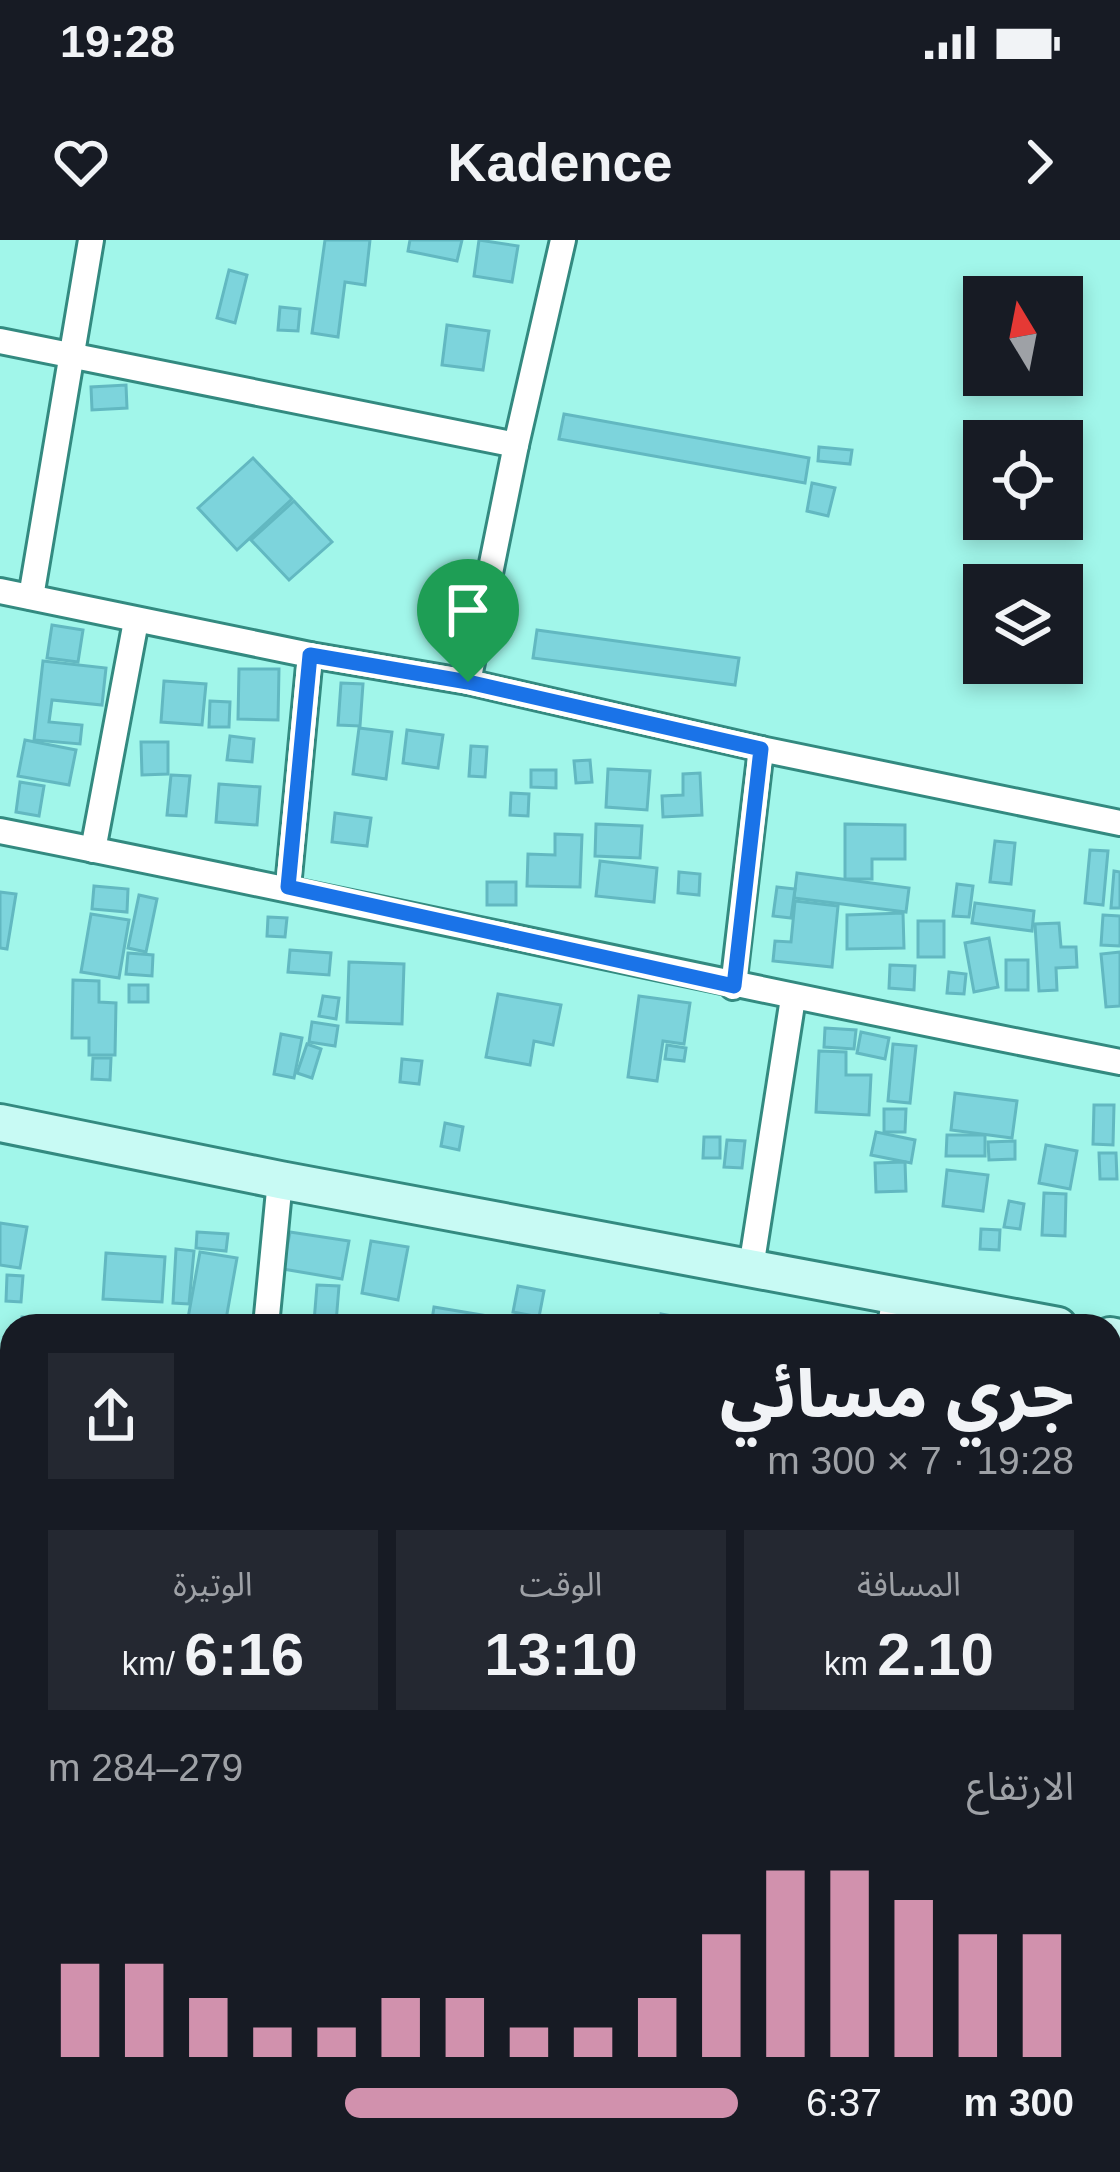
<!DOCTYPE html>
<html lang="ar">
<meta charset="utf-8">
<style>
body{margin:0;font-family:Helvetica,"Noto Sans Arabic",sans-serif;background:#242831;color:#f1f3f6;direction:rtl;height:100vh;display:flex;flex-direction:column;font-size:45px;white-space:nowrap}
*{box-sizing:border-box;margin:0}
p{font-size:39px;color:#9ea1a6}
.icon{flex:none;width:66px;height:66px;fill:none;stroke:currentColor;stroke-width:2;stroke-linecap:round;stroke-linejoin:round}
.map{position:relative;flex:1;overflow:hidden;direction:ltr}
.drawer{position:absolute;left:0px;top:1074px;width:1122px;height:858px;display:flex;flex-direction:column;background:#171b24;border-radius:36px 36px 0 0;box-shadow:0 6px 18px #0003;direction:rtl}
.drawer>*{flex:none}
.needle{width:78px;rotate:350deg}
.tools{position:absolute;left:963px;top:36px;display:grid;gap:24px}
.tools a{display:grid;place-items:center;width:120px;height:120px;border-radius:0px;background:#171b24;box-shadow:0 6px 18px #0003;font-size:60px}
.pin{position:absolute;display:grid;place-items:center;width:102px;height:102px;color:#fff;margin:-123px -51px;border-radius:50% 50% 50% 0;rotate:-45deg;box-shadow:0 0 12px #0007}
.pin .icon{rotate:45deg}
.round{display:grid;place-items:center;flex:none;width:126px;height:126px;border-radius:0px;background:#242831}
.overview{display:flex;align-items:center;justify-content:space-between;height:204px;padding:0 48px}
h1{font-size:66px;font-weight:800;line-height:90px}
.figures{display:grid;grid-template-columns:repeat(3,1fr);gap:18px;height:204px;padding:12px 48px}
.figures div{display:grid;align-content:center;border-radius:0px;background:#242831;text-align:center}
.figures b{font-size:60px;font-weight:800}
.figures small{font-size:33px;font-weight:400}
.figures p{font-size:33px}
.chart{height:336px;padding:24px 48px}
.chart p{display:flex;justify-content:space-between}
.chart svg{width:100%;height:216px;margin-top:12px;stroke:#d191ad;stroke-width:6}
ul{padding:0 48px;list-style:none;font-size:39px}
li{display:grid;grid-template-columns:192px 144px 1fr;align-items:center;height:90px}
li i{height:30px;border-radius:15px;background:#d191ad}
.status{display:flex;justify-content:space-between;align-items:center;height:84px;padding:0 60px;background:#171b24;direction:ltr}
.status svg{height:33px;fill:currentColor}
header{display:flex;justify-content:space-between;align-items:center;height:156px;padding:0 48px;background:#171b24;font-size:54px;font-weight:800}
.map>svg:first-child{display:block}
</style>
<div class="status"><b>19:28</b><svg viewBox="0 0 49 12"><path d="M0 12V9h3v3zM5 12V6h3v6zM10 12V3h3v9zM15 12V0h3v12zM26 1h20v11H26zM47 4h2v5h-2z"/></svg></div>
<header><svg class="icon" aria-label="forward" viewBox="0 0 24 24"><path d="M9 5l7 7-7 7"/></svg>Kadence<svg class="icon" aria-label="heart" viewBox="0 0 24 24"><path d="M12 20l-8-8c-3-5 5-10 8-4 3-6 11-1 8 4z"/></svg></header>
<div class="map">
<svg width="1120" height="1932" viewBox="0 0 1120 1932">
<rect width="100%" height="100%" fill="#a1f6ea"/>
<!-- building -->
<g fill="#7dd4dc" stroke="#62b8c1" stroke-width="3">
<path d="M325 0H370L365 45 345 42 338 97 312 93Z"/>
<path d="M410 0H462L457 21 408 11Z"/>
<path d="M479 0 518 6 512 42 474 36Z"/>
<path d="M229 30 247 35 235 83 217 78Z"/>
<path d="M280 67 300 69 298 91 278 90Z"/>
<path d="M447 85 489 91 483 130 442 125Z"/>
<path d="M126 145 127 168 92 170 91 147Z"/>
<path d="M564 174 809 218 805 243 559 199Z"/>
<path d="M819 207 852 210 850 224 818 221Z"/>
<path d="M253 218 292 259 237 310 198 268Z"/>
<path d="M812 243 835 248 828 276 807 271Z"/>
<path d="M294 261 332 302 289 340 251 300Z"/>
<path d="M52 385 83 390 78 422 47 418Z"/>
<path d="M537 390 739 418 735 445 533 418Z"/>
<path d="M43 421 106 428 102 465 52 460 49 482 82 485 80 504 34 500Z"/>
<path d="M239 429H279L278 480 238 479Z"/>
<path d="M164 441 206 444 202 485 161 482Z"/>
<path d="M341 443 363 444 360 486 338 485Z"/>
<path d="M210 461 230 462 229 487H209Z"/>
<path d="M359 488 392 492 386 539 353 534Z"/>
<path d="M407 490 443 495 438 528 403 523Z"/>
<path d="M230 496 254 499 252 522 227 520Z"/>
<path d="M25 500 76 510 69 545 18 536Z"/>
<path d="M141 502H168V534L142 535Z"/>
<path d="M471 506 487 507 485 537 469 536Z"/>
<path d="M590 520 592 542 576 543 574 521Z"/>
<path d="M608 529 650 531 647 570 606 567Z"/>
<path d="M531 530H556V548L531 547Z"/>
<path d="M700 533 702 575 663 577 662 556 683 555V534Z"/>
<path d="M171 535 190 536 186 576 167 575Z"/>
<path d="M20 542 44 546 39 576 16 572Z"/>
<path d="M219 544 260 547 257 585 216 582Z"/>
<path d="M511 553 529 554 528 576 510 575Z"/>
<path d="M335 573 371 578 367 606 332 602Z"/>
<path d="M596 584 642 586 640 618 595 616Z"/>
<path d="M845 584 905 585V619H872V639H845Z"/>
<path d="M555 594 582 595 580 647 527 646 528 614 555 615Z"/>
<path d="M995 601 1015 603 1011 644 990 642Z"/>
<path d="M1090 610 1108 611 1103 665 1085 663Z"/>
<path d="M600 621 657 628 654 662 596 656Z"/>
<path d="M1114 631 1120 632V668H1111Z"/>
<path d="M679 632 700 634 699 655 678 653Z"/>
<path d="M797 633 909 648 906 672 794 658Z"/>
<rect x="487" y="642" width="29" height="23"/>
<path d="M957 644 973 646 969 677 953 676Z"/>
<path d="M94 646 128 649 127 672 92 669Z"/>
<path d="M777 647 795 649 791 678 773 676Z"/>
<path d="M0 652 16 654 7 709 0 708Z"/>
<path d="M139 655 157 659 146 712 128 708Z"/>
<path d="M795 661 838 666 832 727 773 721 775 701 791 702Z"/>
<path d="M975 663 1034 671 1032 691 972 683Z"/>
<path d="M903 673 904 708 847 709V675Z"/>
<path d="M91 674 129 680 119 738 81 732Z"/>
<path d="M1103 675 1120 676V706L1101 705Z"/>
<path d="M268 677 287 678 285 697 267 696Z"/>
<rect x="918" y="681" width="26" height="36"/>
<path d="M1059 683 1061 707H1076L1077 727 1056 728 1057 750 1039 751 1035 684Z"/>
<path d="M989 698 998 747 974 752 965 703Z"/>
<path d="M290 710 331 713 329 735 288 732Z"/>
<path d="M1120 712V766L1106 767 1101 714Z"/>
<path d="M128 713 153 715 152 736 126 734Z"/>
<rect x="1006" y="720" width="22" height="30"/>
<path d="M349 722 404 724 402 784 347 782Z"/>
<path d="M890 725 915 726 914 750 889 748Z"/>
<path d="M949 732 966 734 964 754 947 753Z"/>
<path d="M73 740 99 741V762L116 763 115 815H89V798H72Z"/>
<rect x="129" y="745" width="19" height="17"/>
<path d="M498 754 561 765 553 805 534 801 530 825 486 817Z"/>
<path d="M323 756 339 758 336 779 319 776Z"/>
<path d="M639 756 690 763 684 804 663 801 657 841 628 837Z"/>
<path d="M312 782 338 786 335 806 309 802Z"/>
<path d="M825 788 856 790 854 809 824 807Z"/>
<path d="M861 792 889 798 885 819 857 813Z"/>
<path d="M281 794 302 798 294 838 274 834Z"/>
<path d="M307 804 321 809 312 838 297 833Z"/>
<path d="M893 804 916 806 910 863 888 861Z"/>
<path d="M667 805 686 808 684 821 665 819Z"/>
<path d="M819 811 846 812V835H871L869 875 816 872Z"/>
<path d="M93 818H111L110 840 92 839Z"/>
<path d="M402 819 422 821 419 844 400 842Z"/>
<path d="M955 853 1017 861 1012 898 951 890Z"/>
<path d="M1094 865H1114L1113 905 1093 904Z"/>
<path d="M884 869H906L905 892H884Z"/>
<path d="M445 883 463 887 459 910 441 906Z"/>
<path d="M876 892 915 900 911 923 871 915Z"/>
<path d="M947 895H985V916H946Z"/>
<path d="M704 897H720V918H703Z"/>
<path d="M727 900 745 901 742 928 724 927Z"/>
<path d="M1015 901V919L989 920 988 902Z"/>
<path d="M1046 905 1077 911 1070 949 1039 943Z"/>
<path d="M1099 913H1116L1117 939H1100Z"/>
<path d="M905 922 906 951 876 952 875 923Z"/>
<path d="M947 930 988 935 983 971 943 966Z"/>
<path d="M1044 953 1066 954 1065 996 1042 995Z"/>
<path d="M1009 961 1024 964 1020 989 1004 987Z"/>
<path d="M0 983 27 987 20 1028 0 1025Z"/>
<path d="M981 989 1000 990 999 1010 980 1009Z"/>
<path d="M197 992 228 994 226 1011 196 1008Z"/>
<path d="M290 992 349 1001 342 1039 283 1029Z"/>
<path d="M371 1001 408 1007 398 1060 362 1053Z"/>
<path d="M176 1009 194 1011 189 1064 173 1063Z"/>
<path d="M200 1012 237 1018 225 1085 188 1078Z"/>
<path d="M106 1013 165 1017 162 1062 103 1059Z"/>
<path d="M7 1035 23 1036 21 1062 6 1061Z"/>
<path d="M317 1045 339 1046 336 1083 314 1082Z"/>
<path d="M518 1046 544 1051 539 1077 513 1072Z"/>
<path d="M434 1067 494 1077 493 1086H431Z"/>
<path d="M661 1074 705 1082 704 1086H659Z"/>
<path d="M22 1077 72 1081V1086H21Z"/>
<path d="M12 1213V1267L0 1269V1215Z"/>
<path d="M12 1273V1323L0 1326V1277Z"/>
<path d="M1110 1284H1120V1327L1110 1326Z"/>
<path d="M52 1920H78L80 1932H37L35 1923Z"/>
<path d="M169 1920 172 1932H144L142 1924Z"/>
<path d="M178 1920H201L204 1932H181Z"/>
<path d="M259 1920H283L286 1932H262Z"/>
<path d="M790 1920H809L811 1932H792Z"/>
<path d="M909 1920H937L939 1932H911Z"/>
</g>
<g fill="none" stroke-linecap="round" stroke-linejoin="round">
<!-- street casing -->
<g stroke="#338a80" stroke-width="30">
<g id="street">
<path d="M0 101 516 205"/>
<path d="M0 351 310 415 468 442 761 509 1120 583"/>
<path d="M31 357 91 0"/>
<path d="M468 442 516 205 563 0"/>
<path d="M0 591C374 665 746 749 1120 822"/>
<path d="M93 610 136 381"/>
<path d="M288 647 310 415"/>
<path d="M733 747 761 509"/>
<path d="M751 1028 793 758"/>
<path d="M266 1086 280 940"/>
<path d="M890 1086 895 1055"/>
<path d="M0 1187 12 1189"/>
<path d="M1111 1388 1120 1431"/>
<path d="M0 1389 12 1387"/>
<path d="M0 1451 12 1509"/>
<path d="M0 1809 12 1807"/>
<path d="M1110 1837 1120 1835"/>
<path d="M408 1920 410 1932"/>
<path d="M757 1920 760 1932"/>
<path d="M966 1920 968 1932"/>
<path d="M627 1932 687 1920"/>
</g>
</g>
<!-- secondary casing -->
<g stroke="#338a80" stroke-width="42">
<g id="secondary">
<path d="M0 883 280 940 1058 1086"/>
<path d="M1110 1096 1120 1098"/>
</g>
</g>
<!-- street -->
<use href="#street" stroke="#fff" stroke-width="24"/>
<!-- secondary -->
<use href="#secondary" stroke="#c8faf4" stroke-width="36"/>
</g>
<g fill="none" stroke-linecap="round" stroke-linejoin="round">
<!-- route casing -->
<g stroke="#fff" stroke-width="24">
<path id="route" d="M310 415 468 442 761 509 734 746 288 647Z"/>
</g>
<!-- route -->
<use href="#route" stroke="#1a73e8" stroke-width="15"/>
</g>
</svg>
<div class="tools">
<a><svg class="needle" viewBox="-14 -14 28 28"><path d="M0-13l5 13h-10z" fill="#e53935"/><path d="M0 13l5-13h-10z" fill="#9ea1a6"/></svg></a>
<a><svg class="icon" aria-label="locate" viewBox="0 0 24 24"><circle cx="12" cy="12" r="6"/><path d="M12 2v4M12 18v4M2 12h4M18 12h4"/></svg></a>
<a><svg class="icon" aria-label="layers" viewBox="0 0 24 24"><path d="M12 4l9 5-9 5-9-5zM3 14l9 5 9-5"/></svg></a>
</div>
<div class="pin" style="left:468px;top:442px;background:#1e9e55"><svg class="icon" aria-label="arrive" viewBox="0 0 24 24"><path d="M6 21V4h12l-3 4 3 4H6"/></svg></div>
<section class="drawer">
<div class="overview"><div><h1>جري مسائي</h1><p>19:28 · 7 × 300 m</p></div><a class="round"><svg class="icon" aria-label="share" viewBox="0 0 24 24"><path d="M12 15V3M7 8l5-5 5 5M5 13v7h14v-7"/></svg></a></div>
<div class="figures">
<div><p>المسافة</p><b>2.10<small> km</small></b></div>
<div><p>الوقت</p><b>13:10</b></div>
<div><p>الوتيرة</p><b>6:16<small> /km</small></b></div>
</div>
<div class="chart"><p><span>الارتفاع</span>279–284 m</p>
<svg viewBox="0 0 160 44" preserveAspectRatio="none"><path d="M5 44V25M15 44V25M25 44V32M35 44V38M45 44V38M55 44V32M65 44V32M75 44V38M85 44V38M95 44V32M105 44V19M115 44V6M125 44V6M135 44V12M145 44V19M155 44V19"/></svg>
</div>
<ul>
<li><b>300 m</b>6:37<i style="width:57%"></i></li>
</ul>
</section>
</div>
